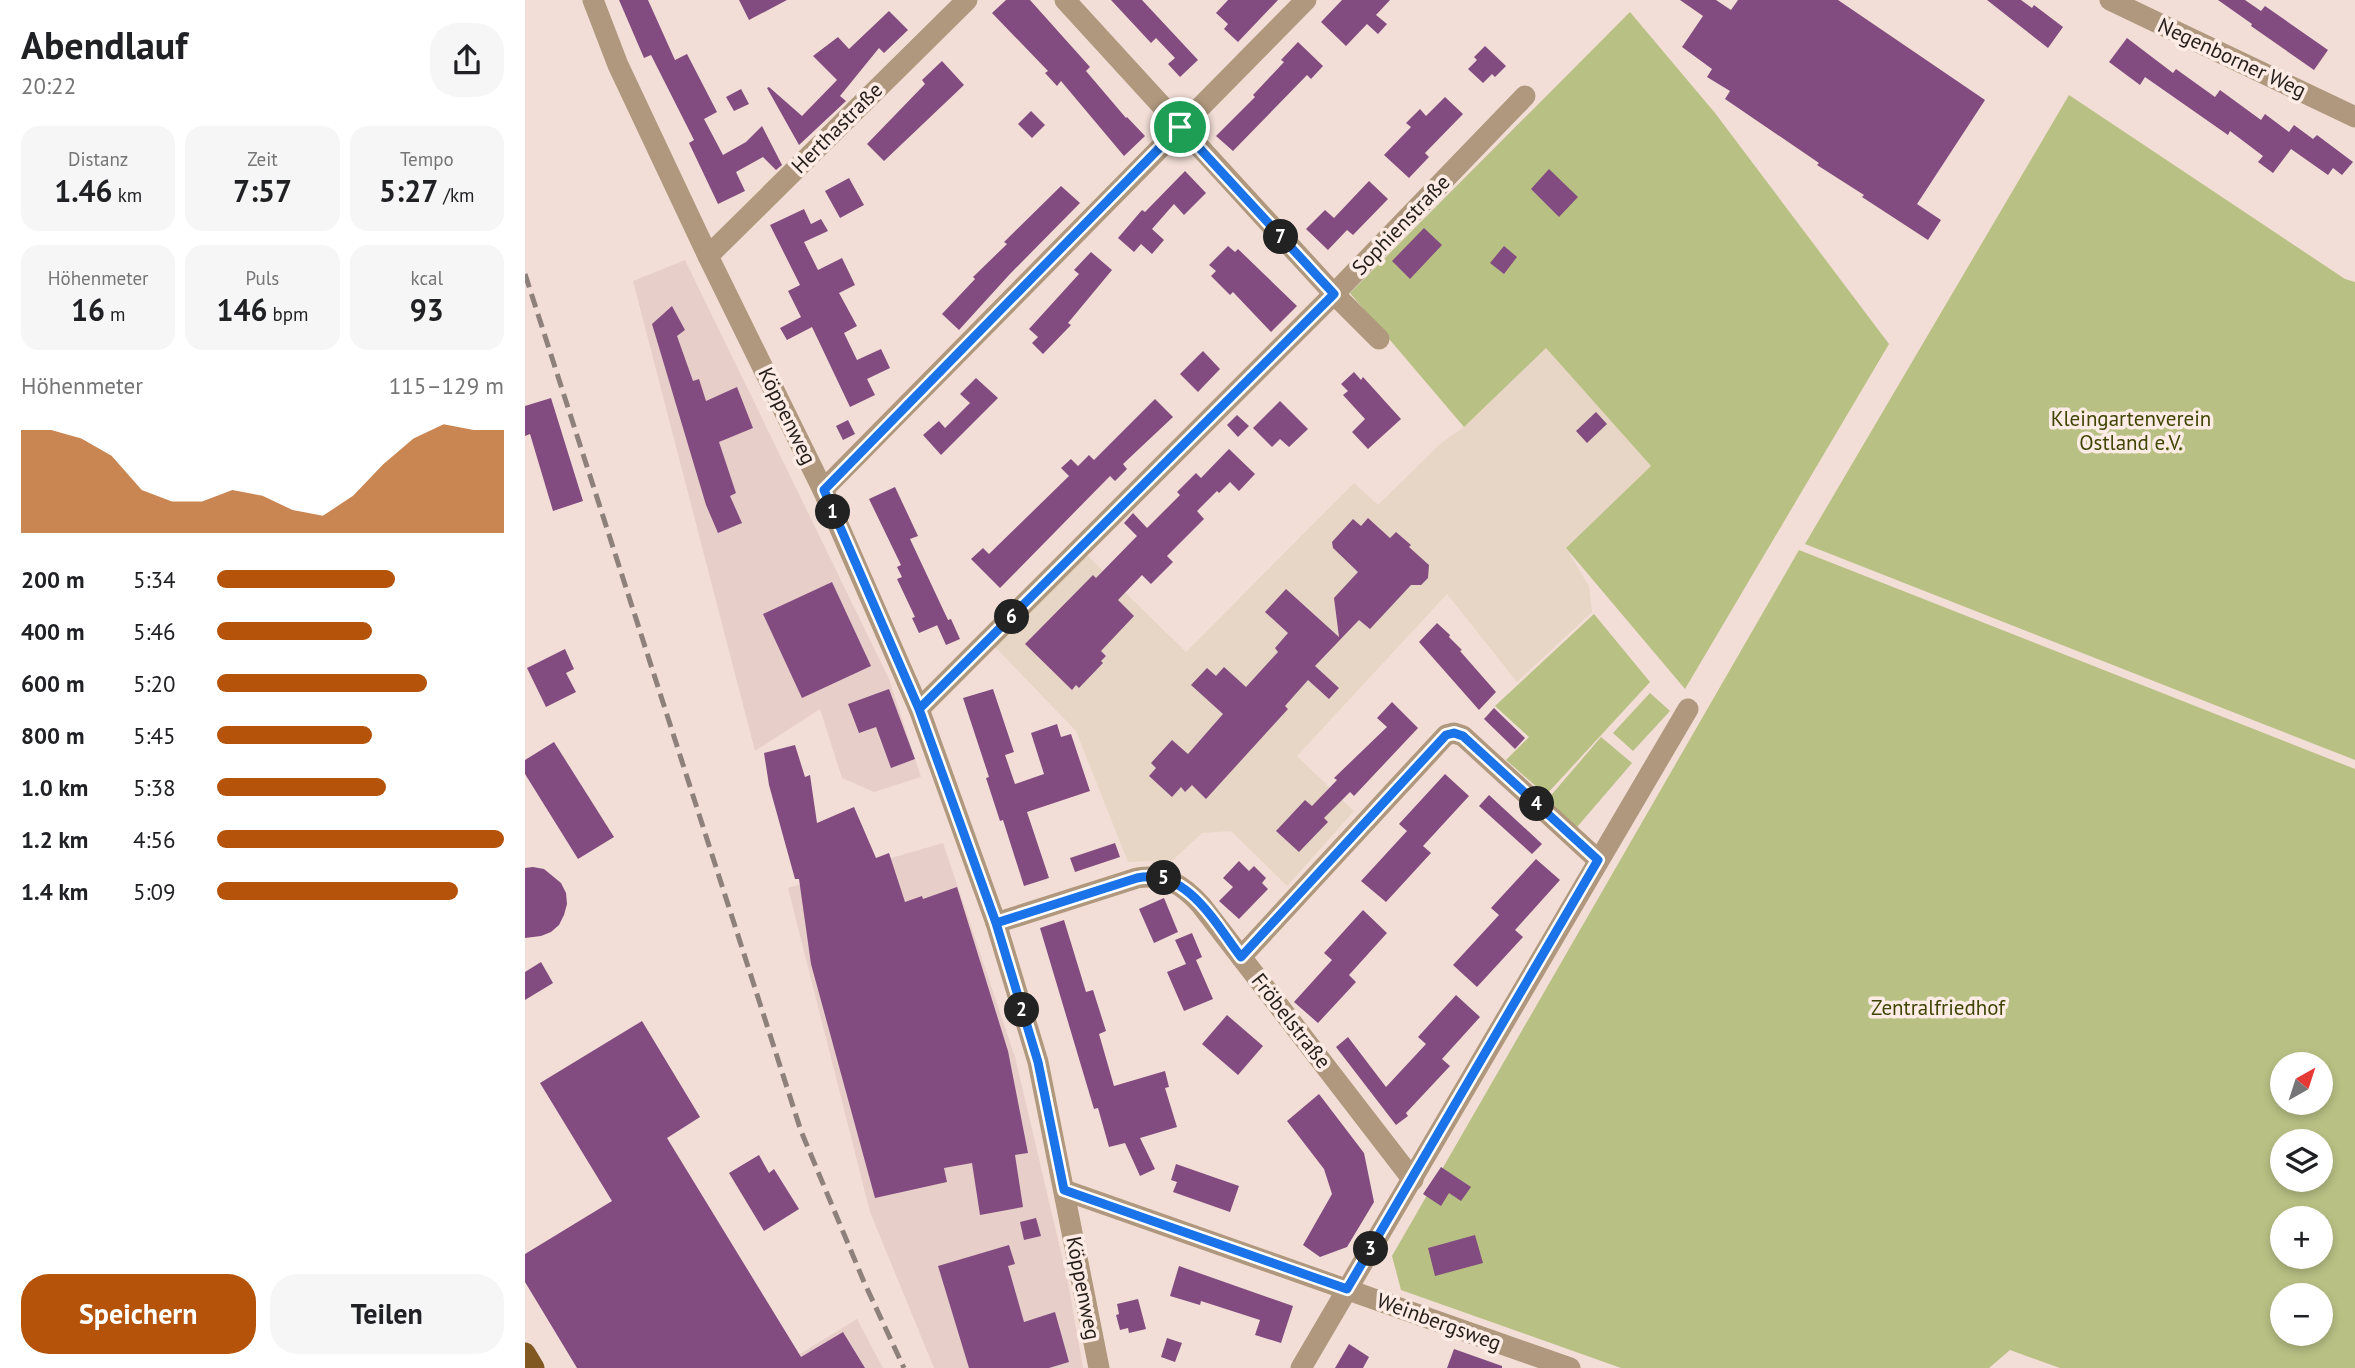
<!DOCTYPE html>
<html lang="de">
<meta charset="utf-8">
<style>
body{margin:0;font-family:"PT Sans",sans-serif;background:#f6f6f6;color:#202124;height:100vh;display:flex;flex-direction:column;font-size:26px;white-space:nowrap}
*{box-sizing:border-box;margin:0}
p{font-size:23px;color:#757577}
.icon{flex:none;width:38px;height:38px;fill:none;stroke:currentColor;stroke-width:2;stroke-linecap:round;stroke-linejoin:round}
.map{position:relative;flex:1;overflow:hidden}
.sheet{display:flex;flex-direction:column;background:#fff;width:525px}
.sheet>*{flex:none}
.needle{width:46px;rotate:39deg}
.buttons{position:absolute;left:1745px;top:1052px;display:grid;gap:14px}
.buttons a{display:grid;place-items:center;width:63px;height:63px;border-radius:50%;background:#fff;box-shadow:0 4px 10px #0003;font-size:35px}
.pin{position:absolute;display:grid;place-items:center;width:60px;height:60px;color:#fff;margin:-30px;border:4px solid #fff;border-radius:50%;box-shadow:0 2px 7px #0007}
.km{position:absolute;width:35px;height:35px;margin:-18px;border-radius:50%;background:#222;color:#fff;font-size:19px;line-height:35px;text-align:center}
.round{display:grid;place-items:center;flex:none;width:74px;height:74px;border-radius:28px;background:#f6f6f6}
.headline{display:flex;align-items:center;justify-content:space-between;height:119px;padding:0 21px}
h1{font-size:38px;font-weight:800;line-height:52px}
.stats{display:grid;grid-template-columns:repeat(3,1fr);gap:10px;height:119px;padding:7px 21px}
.stats div{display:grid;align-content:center;border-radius:18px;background:#f6f6f6;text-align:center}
.stats b{font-size:30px;font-weight:800}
.stats small{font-size:19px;font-weight:400}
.stats p{font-size:19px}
.chart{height:196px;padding:14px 21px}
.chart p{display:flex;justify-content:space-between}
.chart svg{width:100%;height:126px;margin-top:7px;fill:#b45309;opacity:.7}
.action{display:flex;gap:14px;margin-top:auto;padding:14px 21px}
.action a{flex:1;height:80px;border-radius:28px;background:#b45309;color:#fff;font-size:28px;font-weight:800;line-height:80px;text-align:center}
.action a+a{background:#f6f6f6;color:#202124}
ul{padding:0 21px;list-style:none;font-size:23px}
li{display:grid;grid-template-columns:112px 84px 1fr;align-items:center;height:52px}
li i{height:18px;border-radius:9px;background:#b45309}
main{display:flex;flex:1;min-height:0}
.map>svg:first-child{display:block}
</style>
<main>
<section class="sheet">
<div class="headline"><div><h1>Abendlauf</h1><p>20:22</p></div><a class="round"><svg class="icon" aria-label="share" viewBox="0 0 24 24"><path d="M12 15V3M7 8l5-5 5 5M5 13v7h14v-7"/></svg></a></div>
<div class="stats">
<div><p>Distanz</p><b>1.46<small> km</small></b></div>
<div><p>Zeit</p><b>7:57</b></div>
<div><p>Tempo</p><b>5:27<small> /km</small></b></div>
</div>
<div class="stats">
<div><p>Höhenmeter</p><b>16<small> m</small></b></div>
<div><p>Puls</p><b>146<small> bpm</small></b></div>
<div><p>kcal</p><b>93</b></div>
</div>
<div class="chart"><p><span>Höhenmeter</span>115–129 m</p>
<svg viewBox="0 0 160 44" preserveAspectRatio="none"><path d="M0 44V8L10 8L20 11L30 17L40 29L50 33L60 33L70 29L80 31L90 36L100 38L110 31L120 20L130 11L140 6L150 8L160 8V44z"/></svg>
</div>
<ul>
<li><b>200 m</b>5:34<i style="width:62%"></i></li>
<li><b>400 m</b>5:46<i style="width:54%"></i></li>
<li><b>600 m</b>5:20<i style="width:73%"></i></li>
<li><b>800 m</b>5:45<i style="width:54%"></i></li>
<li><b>1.0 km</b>5:38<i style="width:59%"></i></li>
<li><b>1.2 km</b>4:56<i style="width:100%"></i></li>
<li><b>1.4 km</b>5:09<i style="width:84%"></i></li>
</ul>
<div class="action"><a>Speichern</a><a>Teilen</a></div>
</section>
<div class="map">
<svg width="1830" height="1368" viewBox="0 0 1830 1368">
<rect width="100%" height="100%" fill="#f2ded6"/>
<!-- industrial -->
<g fill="#e8cec9">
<path d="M160 260 364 679 396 777 349 792 317 778 295 709 230 751 108 281Z"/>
<path d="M418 843 490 1057 543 1282 558 1368H409L345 1212 263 888Z"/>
<path d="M332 1319 358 1368H252Z"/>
</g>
<!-- education -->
<path fill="#e7d6c5" d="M1021 348 1126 466 1041 548 1064 586 1067 612 992 682 922 594 772 756 829 811 762 886 706 831 677 833 648 860 603 862 551 731 470 647 561 554 661 652 829 483 853 505 915 444 939 427Z"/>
<!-- green -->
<g fill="#b8c084" fill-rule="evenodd">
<path d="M1105 12 1190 113 1364 344 1160 689 1041 548 1126 466 1021 348 939 427 825 293Z"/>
<path d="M1544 95 1820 279 1830 282V760L1280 544Z"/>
<path d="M1274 550 1830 769V1368H1535L1485 1350 1464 1368H1096L876 1290 867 1256ZM1757 1064H1796V1102H1757ZM1757 1141H1796V1180H1757ZM1757 1218H1796V1256H1757ZM1757 1295H1796V1334H1757Z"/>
<path d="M1069 614 1125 682 1021 795 981 760 1004 737 970 706Z"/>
<path d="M1125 693 1145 711 1108 751 1088 733Z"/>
<path d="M1076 737 1107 763 1052 827 1022 800Z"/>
</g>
<!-- building -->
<g fill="#824c81">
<path d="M94 0H123L150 60 162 54 192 112 179 119 198 155 221 142 237 126 257 165 251 170 238 157 211 172 220 191 193 204 164 143 169 140 126 55 119 58Z"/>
<path d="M214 0H262L224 20Z"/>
<path d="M481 0H505L565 67 561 71 601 118 602 117 620 136 599 156 536 81 532 86 520 73 523 71 467 13Z"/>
<path d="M586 0H617L673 60 655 77 643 64 650 58 631 38 626 43Z"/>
<path d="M703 0H753L713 42 699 29 703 24 691 13Z"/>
<path d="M817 0H865L851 15 862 24 853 34 842 24 821 46 796 22Z"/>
<path d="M1155 0H1191L1206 10 1213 0H1313L1460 100 1392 204 1416 220 1403 240 1337 197 1339 195 1292 165 1294 163 1200 99 1205 91 1182 77 1187 69 1157 47 1178 16Z"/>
<path d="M1462 0H1496L1507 8 1509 5 1538 27 1523 48Z"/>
<path d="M1693 0H1720L1736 11 1740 6 1803 50 1789 70 1726 26 1727 24Z"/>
<path d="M364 11 383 30 359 53 354 48 315 96 321 101 274 145 242 88 244 87 277 116 312 80 288 56 313 37 324 49Z"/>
<path d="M1602 38 1648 73 1651 69 1690 97 1695 90 1736 120 1740 114 1764 132 1769 125 1788 139 1792 135 1828 162 1817 175 1808 168 1803 175 1766 149 1748 173 1733 162 1738 156 1705 131 1703 135 1620 77 1615 85 1584 62Z"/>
<path d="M773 42 798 66 786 79 782 75 708 151 691 136 730 97 728 95 759 62 756 60Z"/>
<path d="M960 46 981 66 970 77 967 74 958 83 943 69 952 60 949 57Z"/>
<path d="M417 61 439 85 359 161 342 144 400 84 397 80Z"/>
<path d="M216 89 224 104 209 111 201 97Z"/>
<path d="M920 97 938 114 900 153 904 157 884 178 859 155 886 127 881 123 895 109 901 116Z"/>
<path d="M506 111 520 125 507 138 493 124Z"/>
<path d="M1024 169 1053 197 1034 217 1006 189Z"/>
<path d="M660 171 681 193 659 215 649 204 627 229 639 240 627 254 616 244 609 252 593 238 617 210 620 212Z"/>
<path d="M324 178 339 205 315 218 300 191Z"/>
<path d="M844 181 863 199 828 235 822 230 803 250 781 229 800 210 809 218Z"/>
<path d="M536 186 555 203 484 275 434 330 417 314 450 279 448 277 482 244 479 242Z"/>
<path d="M279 209 286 224 296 219 303 231 279 242 293 270 317 258 330 285 314 293 332 326 319 333 332 360 356 349 365 368 342 379 350 395 325 407 287 327 262 340 255 328 276 317 263 291 275 285 245 225Z"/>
<path d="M899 228 917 245 885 279 867 261Z"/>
<path d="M703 246 710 252 713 249 772 306 746 332 708 292 705 295 686 276 691 271 684 265Z"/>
<path d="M979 246 992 257 979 274 965 263Z"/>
<path d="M566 252 587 270 543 323 546 325 518 354 507 343 513 337 504 329 554 274 549 270Z"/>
<path d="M147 306 160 330 152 336 168 381 174 379 181 401 212 387 228 428 194 442 211 493 205 496 217 523 193 533 181 505 127 324Z"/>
<path d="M678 351 695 369 673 392 655 374Z"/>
<path d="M829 372 836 380 838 377 876 419 843 449 827 432 840 419 818 395 823 391 816 384Z"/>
<path d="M451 378 473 398 416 455 398 435 414 421 420 428 445 403 435 394Z"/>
<path d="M26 398 58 501 28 511 5 434 0 436V406Z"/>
<path d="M630 399 648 417 598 464 602 469 590 481 585 476 475 588 446 559 458 548 464 554 544 476 536 468 546 459 553 466 564 455 569 460Z"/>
<path d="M755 401 783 429 764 447 755 439 747 447 728 428Z"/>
<path d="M1071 412 1082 424 1062 443 1051 431Z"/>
<path d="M712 415 724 426 713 437 702 425Z"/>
<path d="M323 420 330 434 318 440 311 426Z"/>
<path d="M704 449 730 474 714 491 705 482 694 493 692 491 672 511 679 519 642 556 648 562 626 584 617 575 593 600 609 616 576 651 581 656 576 661 578 663 554 688 551 685 547 690 500 644 568 575 571 578 612 536 599 523 608 513 622 528 655 495 652 492 671 473 676 478Z"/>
<path d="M370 487 393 536 385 539 423 620 426 619 435 639 421 645 412 625 415 624 394 633 387 618 390 617 372 579 377 577 372 567 376 565 344 499Z"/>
<path d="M843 518 865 538 871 532 886 545 884 547 904 565 903 578 896 585H886L845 629 834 620 790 666 814 688 804 699 783 680 760 706 763 709 681 799 667 785 660 792 656 787 647 797 624 776 631 768 626 763 647 740 663 754 698 714 666 685 682 668 691 676 699 667 721 687 753 652 750 648 763 633 740 612 761 589 814 637 809 598 833 572 808 548 807 542 828 519 836 526Z"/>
<path d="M307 582 346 666 277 698 238 614Z"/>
<path d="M912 623 925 635 924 637 937 650 935 651 971 692 954 710 894 642Z"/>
<path d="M40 649 49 669 41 673 51 692 21 707 2 668Z"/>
<path d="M364 689 390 759 366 768 351 727 334 733 323 704Z"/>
<path d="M468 689 489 752 480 755 490 784 519 774 506 733 532 724 536 737 546 734 565 791 502 812 524 878 499 886 478 820 475 821 461 778 464 777 438 698Z"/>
<path d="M867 702 893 728 829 796 825 792 799 818 803 822 774 852 751 831 780 800 787 806 812 780 809 778 862 727 852 718Z"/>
<path d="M969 708 1000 738 990 749 959 719Z"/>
<path d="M29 742 89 837 53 859 0 774V760Z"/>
<path d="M270 745 280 777 285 775 292 823 329 807 351 858 364 853 380 902 397 896 398 899 432 887 483 1051 503 1153 490 1155 498 1207 455 1215 447 1163 419 1168 422 1182 350 1198 286 964 274 879H270L244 785 239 753Z"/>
<path d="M920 774 944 796 898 846 906 853 861 902 836 881 882 831 874 824Z"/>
<path d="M964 795 1017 844 1007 854 954 806Z"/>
<path d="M590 843 595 857 550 872 545 858Z"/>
<path d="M1011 859 1035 880 990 930 998 937 952 987 928 965 974 915 966 908Z"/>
<path d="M714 861 724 871 729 866 741 878 737 883 743 889 714 919 694 901 708 887 698 878Z"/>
<path d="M8 867 19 869 36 883 41 893 42 904 39 915 34 925 26 932 16 936 0 938V868Z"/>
<path d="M639 898 653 932 629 943 614 909Z"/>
<path d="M838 910 862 933 824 975 831 982 793 1023 769 1002 807 960 799 953Z"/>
<path d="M539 920 561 992 568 990 581 1031 574 1034 589 1086 640 1071 644 1087 640 1088 652 1127 615 1138 630 1169 615 1176 600 1143 584 1147 573 1108 569 1109 515 928Z"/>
<path d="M667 933 677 957 671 960 688 999 659 1011 642 972 661 964 650 940Z"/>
<path d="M16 962 28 983 0 1000V972Z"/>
<path d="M931 995 955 1017 917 1059 925 1066 881 1113 883 1116 871 1125 811 1047 823 1037 861 1087 901 1044 893 1037Z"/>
<path d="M702 1015 738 1046 713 1075 677 1044Z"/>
<path d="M117 1021 175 1117 142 1138 276 1357 318 1332 340 1368H52L0 1282V1254L87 1201 15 1083Z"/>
<path d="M794 1094 839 1153 849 1202 822 1247 795 1257 778 1245 807 1194 799 1169 762 1121Z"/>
<path d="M234 1155 244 1173 249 1169 274 1209 239 1231 204 1173Z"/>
<path d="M651 1164 714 1186 705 1212 648 1192 652 1182 646 1180Z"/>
<path d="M916 1167 946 1187 936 1201 924 1193 916 1206 898 1194Z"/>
<path d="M511 1218 516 1236 499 1240 495 1222Z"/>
<path d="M950 1235 958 1263 910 1276 903 1248Z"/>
<path d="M484 1245 490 1264 483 1266 499 1322 530 1312 544 1362 524 1368H444L413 1266Z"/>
<path d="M654 1266 768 1306 756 1343 730 1335 735 1320 676 1301 675 1305 645 1296Z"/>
<path d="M613 1299 621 1329 604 1333 603 1328 595 1330 591 1315 594 1314 592 1304Z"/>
<path d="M642 1338 657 1343 650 1362 636 1357Z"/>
<path d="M824 1344 844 1357 838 1368H810Z"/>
<path d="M929 1349 977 1366V1368H922Z"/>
</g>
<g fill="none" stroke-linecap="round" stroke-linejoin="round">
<!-- minor -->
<g stroke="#af987d" stroke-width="21">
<path d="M68 0 93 65 183 256 298 490 394 709 471 923 513 1062 574 1368"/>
<path d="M540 0 809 294 854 339"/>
<path d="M1585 0 1830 117"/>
<path d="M183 256 442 0"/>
<path d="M298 490 781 0"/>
<path d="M394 709 809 294 1000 96"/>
<path d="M471 923 612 878C640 873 658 885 676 905L888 1180"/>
<path d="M716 957 921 735 929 733 938 736 1073 860"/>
<path d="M539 1190 1045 1368"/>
<path d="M776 1368 1163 709"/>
</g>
<!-- major -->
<path stroke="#815822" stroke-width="21" d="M0 1353 9 1368"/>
<!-- rail -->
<path stroke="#8e807b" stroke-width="5" stroke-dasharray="14 7" stroke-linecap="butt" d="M0 274 276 1131 339 1282 379 1368"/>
</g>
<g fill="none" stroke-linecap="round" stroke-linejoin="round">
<!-- route casing -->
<g stroke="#fff" stroke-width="14">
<path id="route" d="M655 127 299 490 394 709 471 923 513 1062 539 1190 822 1289 1073 860 938 736 929 733 921 735 716 957C690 923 662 868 612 878L471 923 394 709 809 294 655 127"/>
</g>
<!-- route -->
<use href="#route" stroke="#1a73e8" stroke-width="9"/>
</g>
<g text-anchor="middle" stroke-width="7" stroke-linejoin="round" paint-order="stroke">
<!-- street labels -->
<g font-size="21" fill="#241d1a" stroke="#fdece6">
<text transform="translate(1707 58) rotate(25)" y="7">Negenborner Weg</text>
<text transform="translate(312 128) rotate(-45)" y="7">Herthastraße</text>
<text transform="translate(876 225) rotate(-46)" y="7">Sophienstraße</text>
<text transform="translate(262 416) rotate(64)" y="7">Köppenweg</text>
<text transform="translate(766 1021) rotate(52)" y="7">Fröbelstraße</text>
<text transform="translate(558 1288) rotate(79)" y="7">Köppenweg</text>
<text transform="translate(914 1322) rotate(20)" y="7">Weinbergsweg</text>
</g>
<!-- park labels -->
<g font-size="21" fill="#3f4403" stroke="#fdece6">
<text x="1606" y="426">Kleingartenverein<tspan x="1606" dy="24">Ostland e.V.</tspan></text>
<text x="1413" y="1015">Zentralfriedhof</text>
</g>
</g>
</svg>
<div class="buttons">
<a><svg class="needle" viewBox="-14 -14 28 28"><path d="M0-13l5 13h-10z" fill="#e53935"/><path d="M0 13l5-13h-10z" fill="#757577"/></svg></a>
<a><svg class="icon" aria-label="layers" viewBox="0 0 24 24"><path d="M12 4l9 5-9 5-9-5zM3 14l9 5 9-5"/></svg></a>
<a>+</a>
<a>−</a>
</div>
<div class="pin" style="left:655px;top:127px;background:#1e9e55"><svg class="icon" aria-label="arrive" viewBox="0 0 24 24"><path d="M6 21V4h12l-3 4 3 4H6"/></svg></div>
<b class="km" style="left:308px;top:512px">1</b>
<b class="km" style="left:497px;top:1010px">2</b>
<b class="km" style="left:846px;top:1249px">3</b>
<b class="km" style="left:1012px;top:804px">4</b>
<b class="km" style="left:639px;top:878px">5</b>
<b class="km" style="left:487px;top:617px">6</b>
<b class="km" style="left:756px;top:237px">7</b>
</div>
</main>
